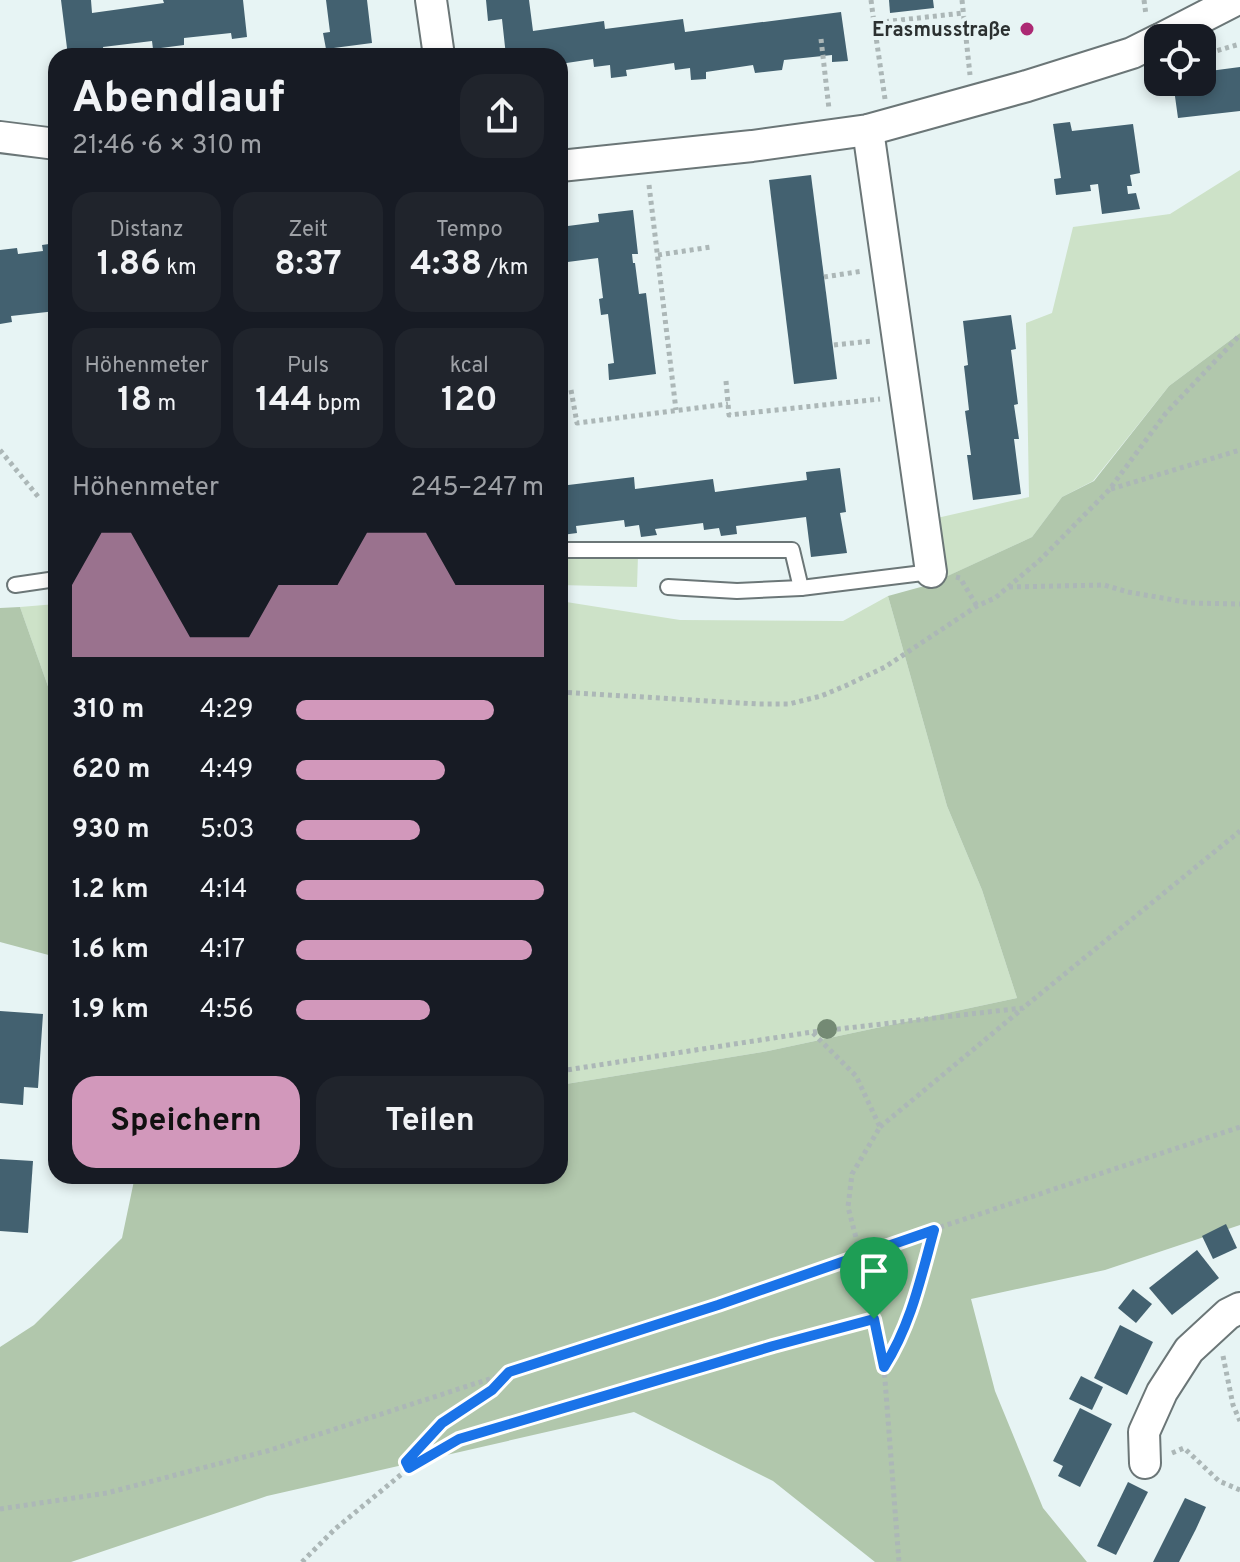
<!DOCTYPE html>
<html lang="de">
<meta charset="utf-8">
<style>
body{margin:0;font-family:Overpass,sans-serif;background:#20242c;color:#f1f3f6;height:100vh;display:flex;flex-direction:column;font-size:30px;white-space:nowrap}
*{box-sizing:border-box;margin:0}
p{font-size:26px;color:#9ea1a6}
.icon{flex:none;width:44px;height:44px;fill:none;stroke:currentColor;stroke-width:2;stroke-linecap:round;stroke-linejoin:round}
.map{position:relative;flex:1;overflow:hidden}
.details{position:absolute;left:48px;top:48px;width:520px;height:1136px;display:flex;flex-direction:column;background:#171b24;border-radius:24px;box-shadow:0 4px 12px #0003}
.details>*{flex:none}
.buttons{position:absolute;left:1144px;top:24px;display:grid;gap:16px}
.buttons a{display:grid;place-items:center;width:72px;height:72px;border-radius:16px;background:#171b24;box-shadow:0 4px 12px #0003;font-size:40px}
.pin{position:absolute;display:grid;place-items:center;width:68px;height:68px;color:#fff;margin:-82px -34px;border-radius:50% 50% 50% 0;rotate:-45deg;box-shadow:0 0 8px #0007}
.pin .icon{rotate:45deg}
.round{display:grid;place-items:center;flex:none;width:84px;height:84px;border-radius:24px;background:#20242c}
.summary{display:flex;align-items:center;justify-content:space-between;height:136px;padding:0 24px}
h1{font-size:44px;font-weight:700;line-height:60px}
.metrics{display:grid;grid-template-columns:repeat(3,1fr);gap:12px;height:136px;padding:8px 24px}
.metrics div{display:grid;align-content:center;border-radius:20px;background:#20242c;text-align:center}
.metrics b{font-size:34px;font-weight:700}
.metrics small{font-size:22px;font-weight:400}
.metrics p{font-size:22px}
.chart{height:224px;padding:16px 24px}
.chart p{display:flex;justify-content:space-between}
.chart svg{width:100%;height:144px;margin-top:8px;fill:#d298bb;opacity:.7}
.primary-button{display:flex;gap:16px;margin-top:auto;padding:16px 24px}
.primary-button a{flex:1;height:92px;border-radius:24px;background:#d298bb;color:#111;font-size:32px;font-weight:700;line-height:92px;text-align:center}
.primary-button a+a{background:#20242c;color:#f1f3f6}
ul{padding:0 24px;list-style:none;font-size:26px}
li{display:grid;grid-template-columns:128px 96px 1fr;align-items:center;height:60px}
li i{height:20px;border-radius:10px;background:#d298bb}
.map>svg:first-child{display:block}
</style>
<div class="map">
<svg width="1240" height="1562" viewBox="0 0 1240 1562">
<rect width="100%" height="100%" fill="#e7f4f4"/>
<!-- green -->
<g fill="#cde2c8">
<path d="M1240 170V333L1169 386 1093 481 1062 497 1032 537 937 581V518L1029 497 1026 323 1052 313 1073 227 1170 214Z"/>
<path d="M638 556 637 587 560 585V557Z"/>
<path d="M888 596 947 806 982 890 1017 998 768 1051 560 1085V601L680 620 843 621Z"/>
<path d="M56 604V709L20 607Z"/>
</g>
<!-- forest -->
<g fill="#b1c7ac">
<path d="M1240 333V1225L1105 1270 971 1299 995 1391 1043 1508 1087 1562H875L773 1481 634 1412 267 1496 71 1562H0V1347L34 1325 122 1238 135 1176H560V1085L768 1051 1017 998 982 890 947 806 888 596 928 585 1032 537 1062 497 1094 481 1169 386Z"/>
<path d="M20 607 56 709V957L0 942V608Z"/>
</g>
<!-- building -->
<g fill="#436170">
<path d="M61 0H91L92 13 164 3 163 0H243L247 37 232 39 231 33 184 38V45L153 49 152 41 103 47 104 56H68Z"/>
<path d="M326 0H367L372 43 326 49 323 33 330 32Z"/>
<path d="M486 0H529L533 31 604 21 605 29 683 19 685 32 841 12 848 61 832 62V55L784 60 782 70 755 73 753 65 706 72V79L691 80 690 68 675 70 674 63 626 70 627 76 611 78 610 65 594 67 593 59 560 64V56H506L502 19 488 21Z"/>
<path d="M889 0H933L934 8 890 13Z"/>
<path d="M1240 67V111L1178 118 1173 82H1202V72Z"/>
<path d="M1070 122 1072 131 1133 124 1140 173 1130 175 1132 186H1127L1128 194 1136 193 1140 209 1102 214 1098 184 1090 185 1091 191 1056 195 1054 179 1061 178 1053 124Z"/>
<path d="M811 175 837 379 794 384 769 180Z"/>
<path d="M633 210 638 254H632L633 263H635L639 294 646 293 656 374 609 380 608 364 614 363 608 314 601 315 599 299 603 298 598 258 560 263V227L599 222 598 214Z"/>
<path d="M56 243V311L11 316 12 322 0 324V250L17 248 18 254 43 251 42 245Z"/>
<path d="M1011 315 1016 349 1011 350 1018 404 1014 405 1019 439H1014L1021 494 973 500 967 455H971L965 411 969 410 964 366 968 365 963 321Z"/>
<path d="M840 468 846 512 840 513 847 553 811 557 806 517 736 526 737 534 721 536 719 528 704 530 703 523 655 529 657 535 641 537 639 525 625 527 624 520 576 526 577 533 562 535 560 486 634 477 635 489 713 479 715 492 807 480 806 472Z"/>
<path d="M0 1011 43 1014 38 1088 24 1087 23 1105 0 1103Z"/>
<path d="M0 1159 33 1161 28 1233 0 1231Z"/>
<path d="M1226 1224 1237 1248 1213 1259 1202 1236Z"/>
<path d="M1197 1250 1219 1278 1172 1315 1149 1288Z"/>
<path d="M1133 1289 1152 1304 1136 1323 1118 1308Z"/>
<path d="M1120 1325 1153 1342 1127 1395 1094 1378Z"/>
<path d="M1081 1376 1103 1387 1092 1410 1069 1399Z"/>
<path d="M1080 1408 1112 1424 1080 1487 1058 1476 1063 1466 1053 1461Z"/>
<path d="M1128 1482 1148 1492 1116 1555 1097 1546Z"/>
<path d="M1185 1498 1206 1507 1196 1529 1179 1562H1153Z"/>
</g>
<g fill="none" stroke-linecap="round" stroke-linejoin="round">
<!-- service casing -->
<g stroke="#6b7677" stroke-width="18">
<g id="service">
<path d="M560 550H792L801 588"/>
<path d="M15 585 56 579"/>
<path d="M668 587 737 591 801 588 931 572"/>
</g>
</g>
<!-- minor casing -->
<g stroke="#6b7677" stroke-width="34">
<g id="minor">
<path d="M431 0 439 56"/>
<path d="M1162 38 1236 0"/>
<path d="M868 130 931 572"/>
<path d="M0 137 56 144"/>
<path d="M560 166 752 146 868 130 1027 86 1132 53 1158 40"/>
<path d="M1145 1463 1144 1432 1162 1392 1189 1350 1228 1314 1240 1308"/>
</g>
</g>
<!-- path -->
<g stroke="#acb7b7" stroke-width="5" stroke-dasharray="4 4" stroke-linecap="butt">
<path d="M871 0 874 23"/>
<path d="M962 0 970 75"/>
<path d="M1144 0 1146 15"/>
<path d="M821 39 829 109"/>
<path d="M1202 55 1240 44"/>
<path d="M1202 62 1204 72"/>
<path d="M885 99 874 23 963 13"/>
<path d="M649 185 676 410"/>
<path d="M658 255 711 247"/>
<path d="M824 277 863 271"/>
<path d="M834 345 872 341"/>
<path d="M726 381 729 415 880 399"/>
<path d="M571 390 577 423 728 404"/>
<path d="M0 450 40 499"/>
<path d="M1111 489 1240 450"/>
<path d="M956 577 960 578 977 606"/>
<path d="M1009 587 1104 585 1128 592 1191 603 1240 604"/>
<path d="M560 692 758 704H789L821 696 845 686 885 667 977 606 995 598 1040 560 1109 490 1166 413 1240 335"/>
<path d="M813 1033 856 1076 880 1127 852 1174 848 1207 871 1295 884 1367 899 1562"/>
<path d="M560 1071 812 1032 1023 1008 1240 831"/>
<path d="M880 1127 1022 1009"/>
<path d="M887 1245 1240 1127"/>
<path d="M1223 1356 1233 1405 1240 1421"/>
<path d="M884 1367C911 1326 920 1278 933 1231"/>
<path d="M1172 1453 1184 1448 1219 1481 1240 1490"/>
<path d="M409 1468 459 1439 773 1346 874 1319"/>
<path d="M0 1509 107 1493 267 1451 718 1305 833 1265"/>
<path d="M302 1562 335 1529 409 1468 406 1462 442 1423 492 1390 509 1372"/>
</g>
<!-- service -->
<use href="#service" stroke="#fff" stroke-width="14"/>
<!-- minor -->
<use href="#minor" stroke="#fff" stroke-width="30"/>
<!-- path-bridge -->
<path stroke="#acb7b7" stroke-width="5" stroke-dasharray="4 4" stroke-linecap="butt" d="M833 1265 887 1245"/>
</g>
<!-- trees -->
<circle fill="#748a74" cx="827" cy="1029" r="10"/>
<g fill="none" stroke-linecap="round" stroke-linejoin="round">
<!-- route casing -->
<g stroke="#fff" stroke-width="16">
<path id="route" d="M934 1230C921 1277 911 1325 884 1367L874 1319 773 1346 459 1439 409 1468 406 1462 442 1423 492 1390 509 1372 718 1305Z"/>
</g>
<!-- route -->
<use href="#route" stroke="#1a73e8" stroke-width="10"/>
</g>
<!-- markers -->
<circle fill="#ac2973" stroke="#e7f4f4" stroke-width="3" cx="1027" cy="29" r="8"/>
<g text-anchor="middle" stroke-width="8" stroke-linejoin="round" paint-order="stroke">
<!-- poi labels -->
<g font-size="20" font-weight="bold" fill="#2c3131" stroke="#e7f4f4" text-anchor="end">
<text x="1011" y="36">Erasmusstraße</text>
</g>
</g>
</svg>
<div class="buttons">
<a><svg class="icon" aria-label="locate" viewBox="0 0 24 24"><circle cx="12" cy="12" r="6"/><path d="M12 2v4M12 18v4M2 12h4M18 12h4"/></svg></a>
</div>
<div class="pin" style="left:874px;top:1319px;background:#1e9e55"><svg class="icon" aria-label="arrive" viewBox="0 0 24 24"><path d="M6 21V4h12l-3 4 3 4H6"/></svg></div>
<section class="details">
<div class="summary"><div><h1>Abendlauf</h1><p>21:46 · 6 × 310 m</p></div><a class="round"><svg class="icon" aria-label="share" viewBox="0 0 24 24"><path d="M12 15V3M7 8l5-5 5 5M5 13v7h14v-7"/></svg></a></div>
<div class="metrics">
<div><p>Distanz</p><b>1.86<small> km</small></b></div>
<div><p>Zeit</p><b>8:37</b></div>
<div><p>Tempo</p><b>4:38<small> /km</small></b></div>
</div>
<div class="metrics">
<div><p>Höhenmeter</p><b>18<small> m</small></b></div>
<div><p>Puls</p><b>144<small> bpm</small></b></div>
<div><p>kcal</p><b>120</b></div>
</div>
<div class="chart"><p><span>Höhenmeter</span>245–247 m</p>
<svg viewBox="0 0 160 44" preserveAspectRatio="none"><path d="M0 44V22L10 6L20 6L30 22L40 38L50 38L60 38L70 22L80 22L90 22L100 6L110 6L120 6L130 22L140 22L150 22L160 22V44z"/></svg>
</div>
<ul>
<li><b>310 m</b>4:29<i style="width:80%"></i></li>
<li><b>620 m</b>4:49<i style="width:60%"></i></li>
<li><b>930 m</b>5:03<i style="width:50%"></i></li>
<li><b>1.2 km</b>4:14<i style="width:100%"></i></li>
<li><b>1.6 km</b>4:17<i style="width:95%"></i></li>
<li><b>1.9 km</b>4:56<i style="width:54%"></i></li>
</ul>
<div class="primary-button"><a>Speichern</a><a>Teilen</a></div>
</section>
</div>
